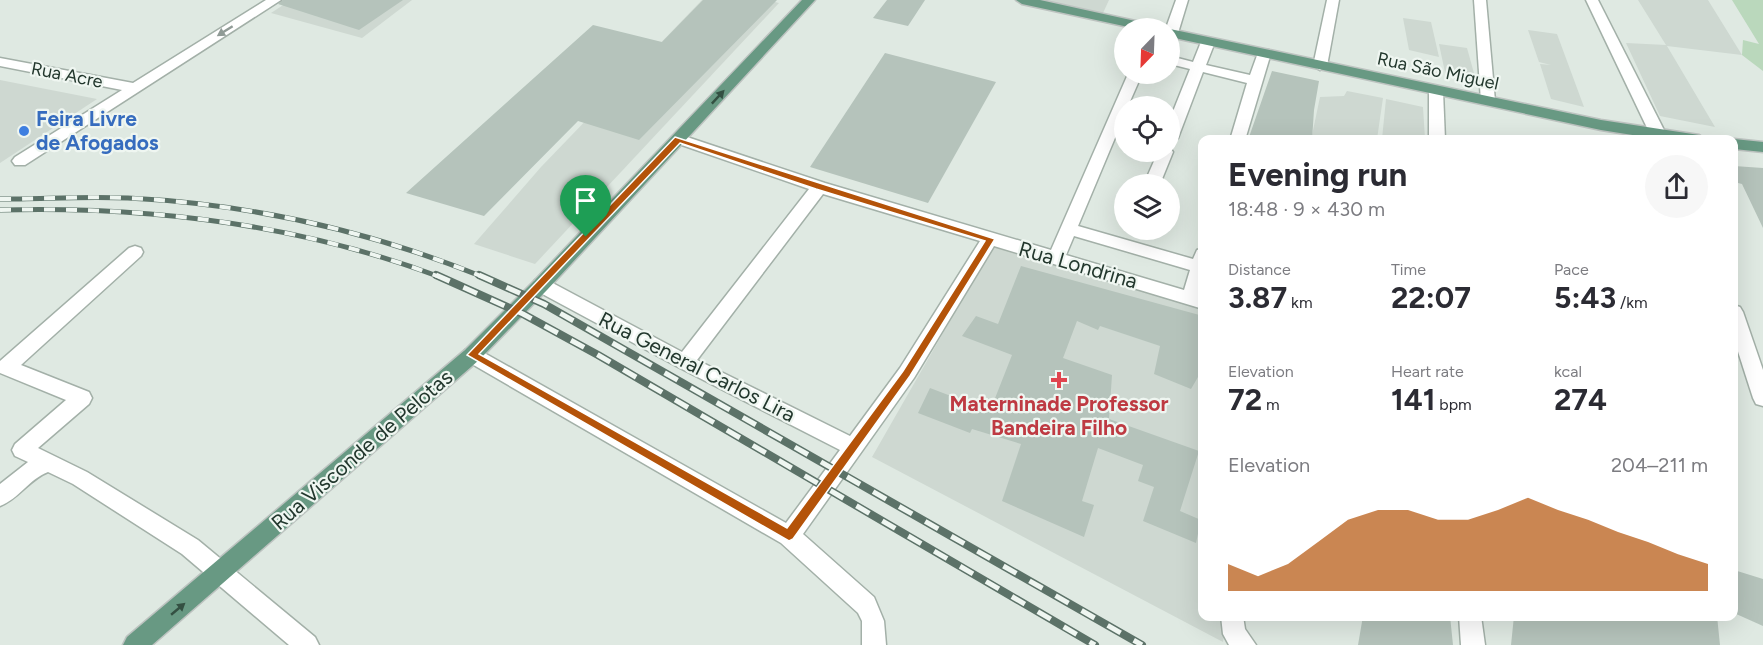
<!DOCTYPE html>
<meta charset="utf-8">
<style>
body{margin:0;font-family:Figtree,sans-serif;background:#f7f7f7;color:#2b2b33;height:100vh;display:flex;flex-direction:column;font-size:22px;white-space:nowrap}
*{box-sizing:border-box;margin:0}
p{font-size:20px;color:#7c7c81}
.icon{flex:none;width:33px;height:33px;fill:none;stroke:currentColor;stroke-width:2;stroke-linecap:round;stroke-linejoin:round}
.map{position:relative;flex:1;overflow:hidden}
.panel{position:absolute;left:1198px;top:135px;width:540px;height:486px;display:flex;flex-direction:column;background:#fff;border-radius:12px;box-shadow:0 6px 24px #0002}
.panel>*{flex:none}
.needle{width:39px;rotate:203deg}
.buttons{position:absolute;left:1114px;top:18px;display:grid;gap:12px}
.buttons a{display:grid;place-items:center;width:66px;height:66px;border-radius:50%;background:#fff;box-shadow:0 6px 24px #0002;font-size:30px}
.pin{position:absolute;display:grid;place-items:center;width:51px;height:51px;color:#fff;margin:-62px -26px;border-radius:50% 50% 50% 0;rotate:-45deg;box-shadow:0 0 6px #0007}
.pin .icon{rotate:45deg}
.round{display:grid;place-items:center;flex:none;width:63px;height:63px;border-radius:32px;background:#f7f7f7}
.summary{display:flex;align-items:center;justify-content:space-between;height:102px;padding:0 30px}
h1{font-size:33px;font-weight:700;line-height:45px}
.figures{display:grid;grid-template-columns:repeat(3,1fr);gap:9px;height:102px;padding:6px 30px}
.figures div{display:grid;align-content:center}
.figures b{font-size:30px;font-weight:700}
.figures small{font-size:16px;font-weight:400}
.figures p{font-size:16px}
.chart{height:168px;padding:12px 30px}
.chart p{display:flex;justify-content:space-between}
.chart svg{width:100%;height:108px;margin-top:6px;fill:#b45309;opacity:.7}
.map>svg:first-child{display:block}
</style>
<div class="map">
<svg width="1763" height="645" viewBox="0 0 1763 645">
<rect width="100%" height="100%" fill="#dfe9e2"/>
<!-- built -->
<g fill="#ced8d1">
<path d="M291 0H412L362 38 271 13Z"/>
<path d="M702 0H767L779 3 535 264 474 244 541 167Z"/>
<path d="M1044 0H1109L1103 13Z"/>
<path d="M1638 0H1708L1742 55 1667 46 1715 127 1660 116 1626 43 1666 45Z"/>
<path d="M1403 18 1431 22 1439 57 1409 50Z"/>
<path d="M1528 30 1557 34 1584 107 1551 99 1540 64 1551 65 1539 62Z"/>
<path d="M1439 44 1467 48 1477 84 1446 77Z"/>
<path d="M0 80 97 99 0 163Z"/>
<path d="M1347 91 1383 98 1377 139 1311 140 1320 97 1344 96Z"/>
<path d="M1386 99 1423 107 1425 139H1382Z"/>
<path d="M994 244 1203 303V616L1227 617 1223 642 872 457Z"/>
</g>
<!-- green -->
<path fill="#bad8bc" d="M1732 0H1763V71L1742 55 1743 40 1759 44Z"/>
<!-- building -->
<g fill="#b5c3bb">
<path d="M283 0H403L359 30 278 4Z"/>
<path d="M703 0H777L639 140 578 121 484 216 406 193 593 25 662 42Z"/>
<path d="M887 0H925L908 26 873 18Z"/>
<path d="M885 53 996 82 928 203 810 167Z"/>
<path d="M1272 71 1319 81 1314 110 1312 140H1248Z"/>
<path d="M1734 166 1763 168V228L1742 184 1734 182Z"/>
<path d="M1021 266 1203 316V378L1198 377 1191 389 1154 374 1160 346 1100 326 1098 330 1077 321 1063 358 1112 375 1109 419 1199 451 1180 511 1201 520 1196 543 1143 521 1154 487 1138 481 1143 465 1098 448 1082 501 1094 505 1084 537 1002 501 1021 444 972 429 970 433 918 413 930 388 990 411 1012 355 962 336 976 316 998 324Z"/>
<path d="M1734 570 1763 579V626L1734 613Z"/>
<path d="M1363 616H1450L1453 645H1358Z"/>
<path d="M1514 616H1717L1720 645H1511Z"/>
</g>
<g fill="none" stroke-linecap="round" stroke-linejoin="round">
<!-- street casing -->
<g stroke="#a3b0a8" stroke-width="3">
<g id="street">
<path d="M266 0H281L25 165H15L12 161 15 157 122 90 0 66V58L133 83Z"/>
<path d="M1176 0H1188L1178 33 1171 37 1170 28H1166Z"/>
<path d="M1327 0H1339L1327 66 1320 70 1313 66Z"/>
<path d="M1474 0H1486L1495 101 1488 105 1481 101Z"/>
<path d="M1586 0H1598L1666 134 1663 137H1653L1650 134Z"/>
<path d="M1208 38 1215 42 1206 65 1250 75 1259 50H1269L1271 53 1245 140H1230L1247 83 1203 72 1178 138 1170 143V119L1190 69 1170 64V56L1193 62 1201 42Z"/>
<path d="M1128 74H1142L1128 106H1125V114L1078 226 1193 259 1197 250 1203 248V283L1200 294 1203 295V309L994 246 914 378 803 534 874 597 884 621 886 645H862V621L858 613 781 543 465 360 463 355 465 350 472 348 479 350 786 523 840 450 678 367 535 290 532 285 535 280 541 279 547 280 682 352 809 189 673 142 670 139 673 136 678 134 825 183 1051 250ZM823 194 980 241 900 368 850 436 697 360ZM1074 236 1190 270 1184 290 1066 255Z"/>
<path d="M1436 87 1443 91 1445 140H1429V91Z"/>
<path d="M1170 148 1173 152 1160 184H1144L1158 152H1170Z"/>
<path d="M135 246 141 248 143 252 141 256 21 365 89 392 92 398 89 404 38 448 87 472 198 540 315 637 319 645H289L182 554 73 484 48 472C29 479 19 499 0 506V484L28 462 15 456 12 450 15 444 66 400 0 373V361L129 248Z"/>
<path d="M1734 305 1740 307 1743 312 1763 370V406L1756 404 1753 398 1734 339Z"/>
<path d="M1221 616H1243L1245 629 1256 645H1229L1223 634Z"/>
<path d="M1459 616H1481L1485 645H1461Z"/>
</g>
</g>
<!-- primary casing -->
<g stroke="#bdc3c0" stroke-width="3">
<g id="primary">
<path d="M802 0H815L547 290 479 360 152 645H123L127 637 465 350 535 280Z"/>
<path d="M1016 0H1040L1149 24 1156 28H1133L1022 4Z"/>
<path d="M1170 29 1601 120 1699 135 1706 140H1664L1601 130 1170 37Z"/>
<path d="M1734 139 1763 142V152L1734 149Z"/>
</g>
</g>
<!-- street -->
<use href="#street" fill="#fff" fill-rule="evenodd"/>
<!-- primary -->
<use href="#primary" fill="#689983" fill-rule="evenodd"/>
<!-- rail-far1 casing -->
<g stroke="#5c7268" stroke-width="5">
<g id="rail-far1">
<path d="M0 199C43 199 85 196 128 198 251 204 370 231 483 277"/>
<path d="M0 210C150 206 299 224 440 277"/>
</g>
</g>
<!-- rail casing -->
<g stroke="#5c7268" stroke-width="8">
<g id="rail">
<path d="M436 275 523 314 598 355 1095 645"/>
<path d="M479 275 544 304 1142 645"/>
</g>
</g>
<!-- rail-far1 -->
<use href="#rail-far1" stroke="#eff6f1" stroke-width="4" stroke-dasharray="11" stroke-linecap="butt"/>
<!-- rail -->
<use href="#rail" stroke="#eff6f1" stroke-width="5" stroke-dasharray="15" stroke-linecap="butt"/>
</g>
<!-- one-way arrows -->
<defs><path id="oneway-solid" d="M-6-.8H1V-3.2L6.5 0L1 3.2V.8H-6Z" transform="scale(1.5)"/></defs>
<use fill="#909b96" href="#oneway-solid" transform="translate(225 31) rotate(148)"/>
<g fill="#345042">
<use href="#oneway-solid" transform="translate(718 97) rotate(-47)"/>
<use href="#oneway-solid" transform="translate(178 609) rotate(-40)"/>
</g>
<!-- route -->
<path fill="#b45309" stroke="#fff" stroke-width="1.5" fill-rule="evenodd" d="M675 137 995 239 910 376 793 539 789 541 467 355ZM680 143 816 189 985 241 903 371 787 528 479 354Z"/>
<!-- markers -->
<circle fill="#3f7fe0" stroke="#eff6f1" stroke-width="2" cx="24" cy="131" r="6"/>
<path fill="#e0444e" stroke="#eff6f1" stroke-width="2" d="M1056 371h6v6h6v6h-6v6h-6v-6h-6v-6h6z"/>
<g text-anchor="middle" stroke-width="4.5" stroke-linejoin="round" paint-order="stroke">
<!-- far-street labels -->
<g font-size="18" fill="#22372d" stroke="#eff6f1">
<text transform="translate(1438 71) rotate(12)" y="6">Rua São Miguel</text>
<text transform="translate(67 75) rotate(11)" y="6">Rua Acre</text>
</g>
<!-- shop labels -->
<g font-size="21" font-weight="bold" fill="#366cbe" stroke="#eff6f1" text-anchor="start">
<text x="36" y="126">Feira Livre<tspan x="36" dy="24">de Afogados</tspan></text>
</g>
<!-- street labels -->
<g font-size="21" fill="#22372d" stroke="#eff6f1">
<text transform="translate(1078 265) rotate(16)" y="7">Rua Londrina</text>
<text transform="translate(697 367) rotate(27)" y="7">Rua General Carlos Lira</text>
<text transform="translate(362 450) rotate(-41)" y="7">Rua Visconde de Pelotas</text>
</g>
<!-- health labels -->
<g font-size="21" font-weight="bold" fill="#be3a42" stroke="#eff6f1">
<text x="1059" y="411">Materninade Professor<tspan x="1059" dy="24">Bandeira Filho</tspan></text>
</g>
</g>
</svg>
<div class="buttons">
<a><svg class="needle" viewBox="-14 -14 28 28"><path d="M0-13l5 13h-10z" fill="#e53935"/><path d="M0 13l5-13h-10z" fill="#7c7c81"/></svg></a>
<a><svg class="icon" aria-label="locate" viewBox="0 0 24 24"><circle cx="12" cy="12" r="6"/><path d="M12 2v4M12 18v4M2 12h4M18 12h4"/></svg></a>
<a><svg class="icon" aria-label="layers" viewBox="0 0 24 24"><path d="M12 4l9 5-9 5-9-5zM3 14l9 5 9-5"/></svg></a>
</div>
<div class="pin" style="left:586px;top:237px;background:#1e9e55"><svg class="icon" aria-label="arrive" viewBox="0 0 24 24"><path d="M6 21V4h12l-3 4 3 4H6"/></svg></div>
<section class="panel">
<div class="summary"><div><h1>Evening run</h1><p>18:48 · 9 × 430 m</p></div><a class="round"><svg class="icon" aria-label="share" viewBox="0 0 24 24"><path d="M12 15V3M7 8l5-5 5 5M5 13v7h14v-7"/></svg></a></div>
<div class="figures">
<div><p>Distance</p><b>3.87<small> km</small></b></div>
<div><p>Time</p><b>22:07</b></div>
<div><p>Pace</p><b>5:43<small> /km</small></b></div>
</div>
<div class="figures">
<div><p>Elevation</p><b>72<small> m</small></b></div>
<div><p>Heart rate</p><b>141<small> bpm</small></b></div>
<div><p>kcal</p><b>274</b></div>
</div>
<div class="chart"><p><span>Elevation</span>204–211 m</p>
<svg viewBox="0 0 160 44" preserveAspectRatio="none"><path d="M0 44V33L10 38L20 33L30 24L40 15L50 11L60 11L70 15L80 15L90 11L100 6L110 11L120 15L130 20L140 24L150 29L160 33V44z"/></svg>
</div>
</section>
</div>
